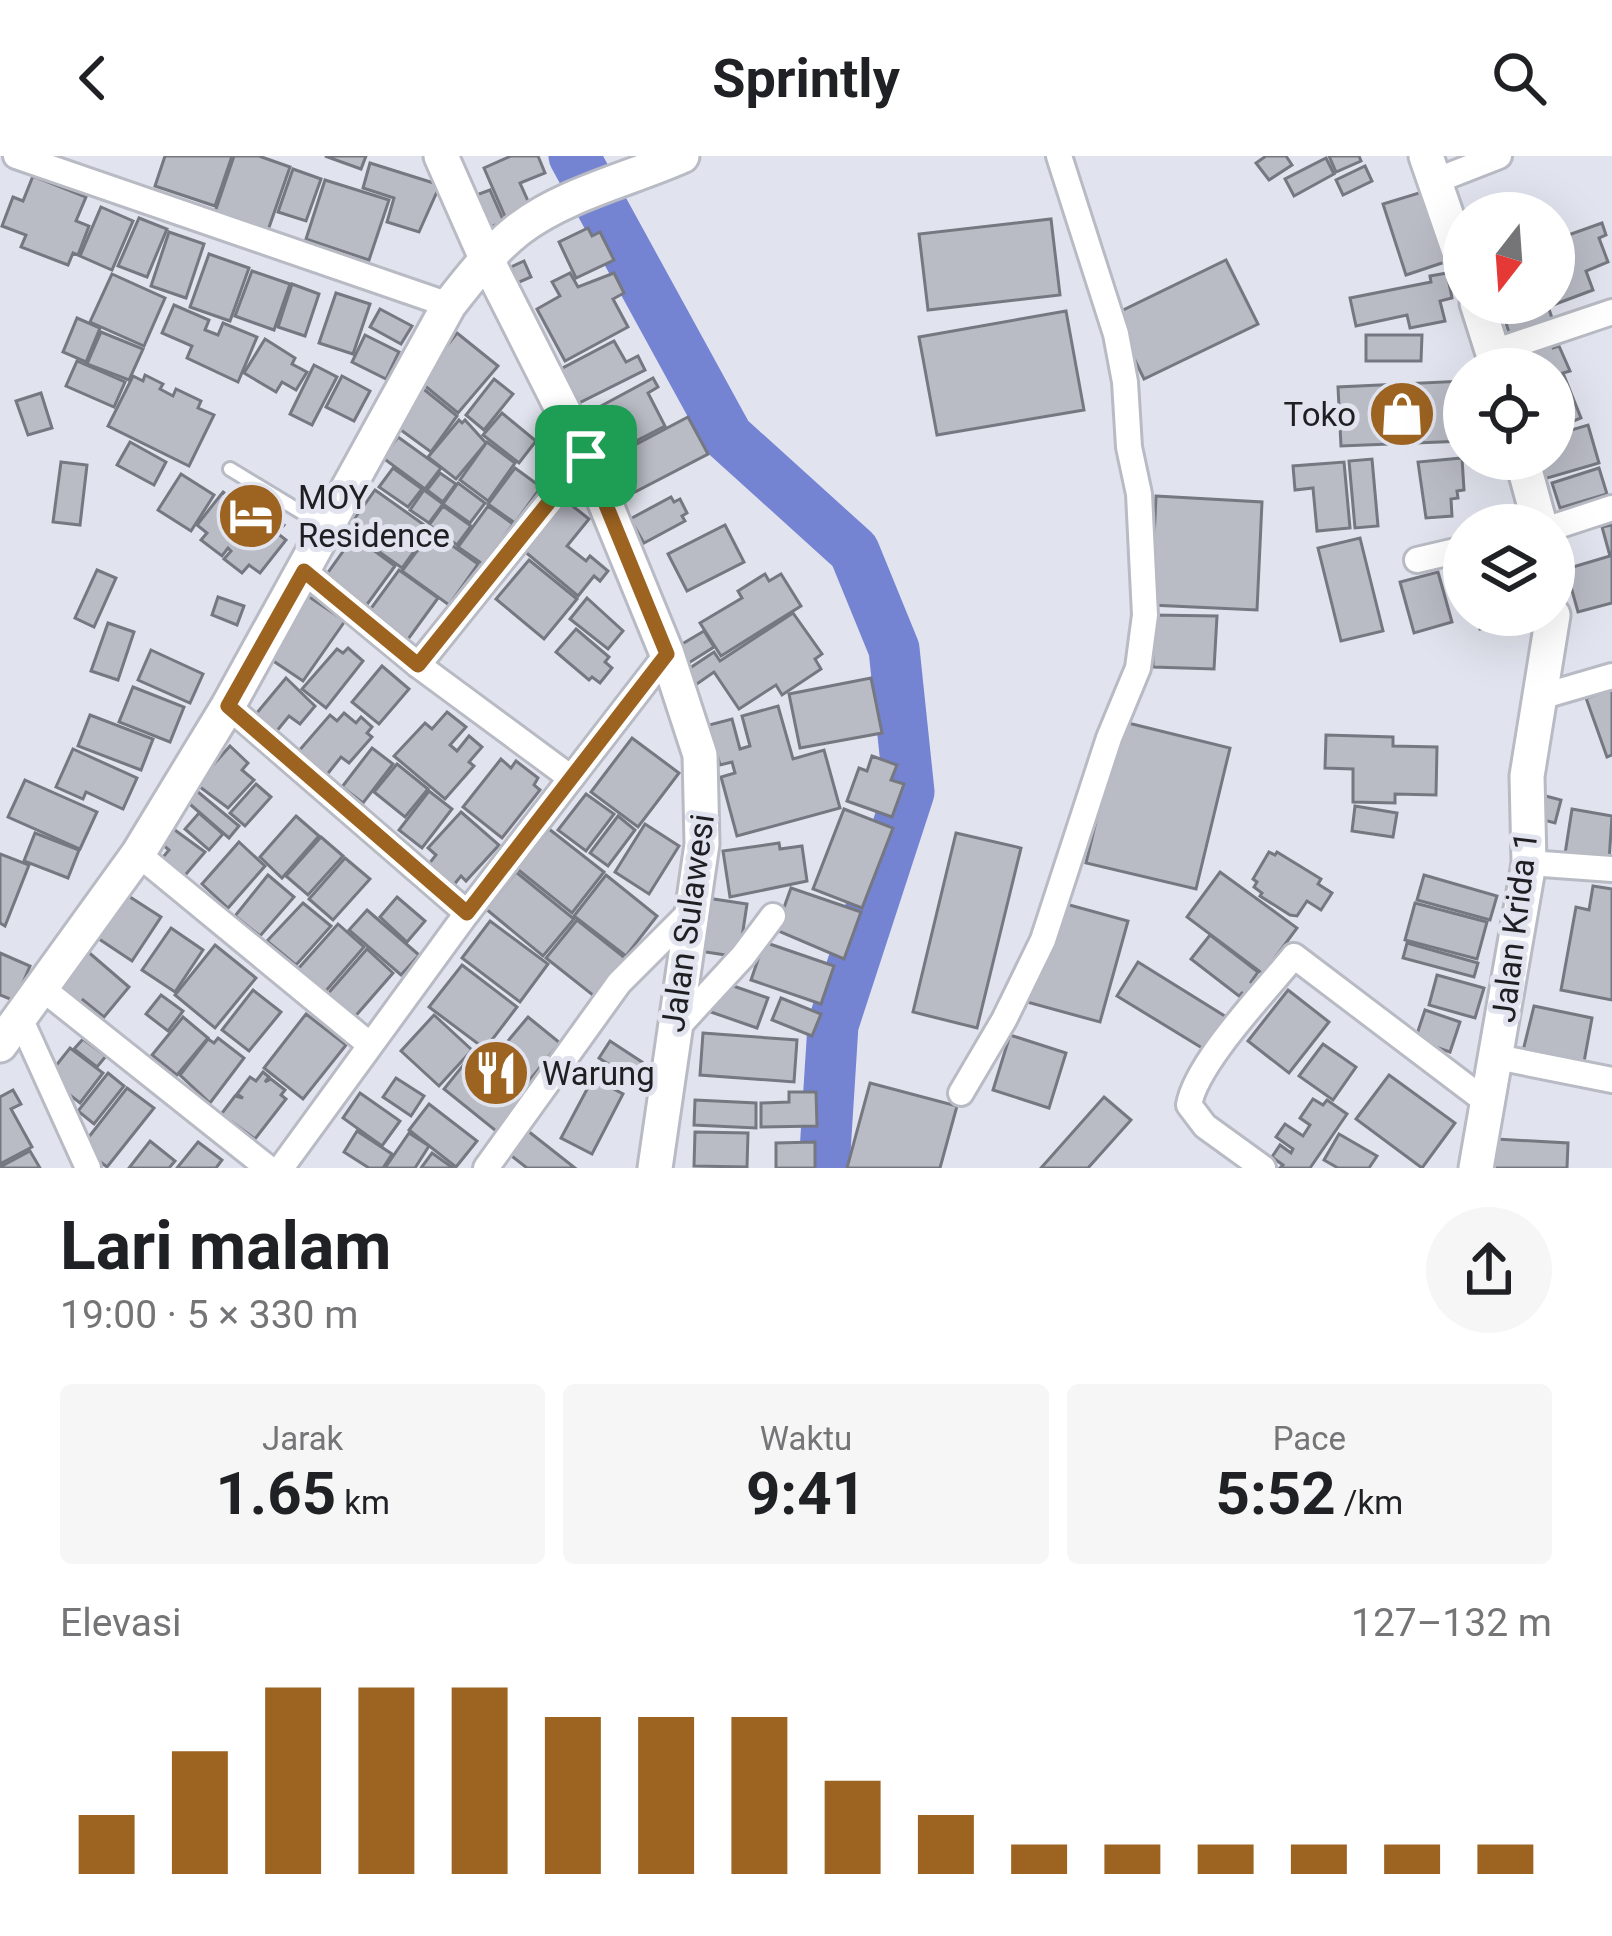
<!DOCTYPE html>
<html lang="id">
<meta charset="utf-8">
<style>
body{margin:0;font-family:Roboto,sans-serif;background:#f6f6f6;color:#202124;height:100vh;display:flex;flex-direction:column;font-size:45px;white-space:nowrap}
*{box-sizing:border-box;margin:0}
p{font-size:39px;color:#757577}
.icon{flex:none;width:66px;height:66px;fill:none;stroke:currentColor;stroke-width:2;stroke-linecap:round;stroke-linejoin:round}
.map{position:relative;height:1012px;overflow:hidden}
.side{display:flex;flex-direction:column;background:#fff;flex:1}
.side>*{flex:none}
.needle{width:78px;rotate:197deg}
.controls{position:absolute;left:1443px;top:36px;display:grid;gap:24px}
.controls a{display:grid;place-items:center;width:132px;height:132px;border-radius:50%;background:#fff;box-shadow:0 12px 48px #0002;font-size:60px}
.pin{position:absolute;display:grid;place-items:center;width:102px;height:102px;color:#fff;margin:-51px;border-radius:24px;box-shadow:0 6px 18px #0006}
.round{display:grid;place-items:center;flex:none;width:126px;height:126px;border-radius:63px;background:#f6f6f6}
.summary{display:flex;align-items:center;justify-content:space-between;height:204px;padding:0 60px}
h1{font-size:66px;font-weight:700;line-height:90px}
.figures{display:grid;grid-template-columns:repeat(3,1fr);gap:18px;height:204px;padding:12px 60px}
.figures div{display:grid;align-content:center;border-radius:12px;background:#f6f6f6;text-align:center}
.figures b{font-size:60px;font-weight:700}
.figures small{font-size:33px;font-weight:400}
.figures p{font-size:33px}
.chart{height:336px;padding:24px 60px}
.chart p{display:flex;justify-content:space-between}
.chart svg{width:100%;height:216px;margin-top:12px;stroke:#9c6321;stroke-width:6}
header{display:flex;justify-content:space-between;align-items:center;height:156px;padding:0 60px;background:#fff;font-size:54px;font-weight:700}
.map>svg:first-child{display:block}
</style>
<header><svg class="icon" aria-label="back" viewBox="0 0 24 24"><path d="M15 5l-7 7 7 7"/></svg>Sprintly<svg class="icon" aria-label="search" viewBox="0 0 24 24"><circle cx="10" cy="10" r="6"/><path d="M15 15l6 6"/></svg></header>
<div class="map">
<svg width="1612" height="1012" viewBox="0 0 1612 1012">
<rect width="100%" height="100%" fill="#e1e4ee"/>
<g fill="none" stroke-linecap="round" stroke-linejoin="round">
<!-- river -->
<path stroke="#7583d3" stroke-width="51" d="M574 0 728 281 854 395 894 493 909 636 833 869 824 1012"/>
</g>
<!-- building -->
<g fill="#b9bbc5" stroke="#767881" stroke-width="3">
<path d="M165 0H232L215 50 155 30Z"/>
<path d="M234 0H259L290 11 266 80 213 62Z"/>
<path d="M325 0H366L361 13Z"/>
<path d="M511 0H538L545 17 520 27 532 54 507 65 484 12Z"/>
<path d="M1266 0H1286L1292 9 1269 24 1256 7Z"/>
<path d="M1329 0H1359L1361 5 1336 16Z"/>
<path d="M1326 2 1334 18 1294 40 1285 23Z"/>
<path d="M370 7 440 29 419 76 387 66 394 42 363 32Z"/>
<path d="M1365 10 1372 25 1343 39 1336 24Z"/>
<path d="M293 13 321 23 306 65 278 56Z"/>
<path d="M33 20 86 41 76 65 89 70 78 99 73 97 68 109 21 91 26 79 2 70 13 41 23 45Z"/>
<path d="M325 24 389 44 369 104 306 83Z"/>
<path d="M490 34 504 66 482 74 468 42Z"/>
<path d="M1422 36 1445 106 1406 119 1383 48Z"/>
<path d="M101 51 133 65 112 114 80 100Z"/>
<path d="M139 62 167 73 147 121 118 110Z"/>
<path d="M1051 63 1060 139 928 154 919 78Z"/>
<path d="M1602 67 1606 79 1599 82 1608 106 1586 115 1593 134 1553 149 1554 84Z"/>
<path d="M588 72 592 80 600 76 614 104 576 122 559 86Z"/>
<path d="M169 76 204 88 186 142 151 130Z"/>
<path d="M209 98 249 112 230 165 190 151Z"/>
<path d="M1226 104 1258 168 1144 223 1113 159Z"/>
<path d="M524 105 531 121 517 127 511 111Z"/>
<path d="M252 115 290 128 274 174 235 160Z"/>
<path d="M570 117 578 131 614 117 624 137 613 143 628 171 565 205 537 153 560 140 552 126Z"/>
<path d="M1447 117 1452 142 1440 145 1445 165 1410 172 1407 159 1356 170 1350 142 1431 126 1430 120Z"/>
<path d="M112 118 165 142 144 190 90 166Z"/>
<path d="M292 128 319 138 305 180 278 171Z"/>
<path d="M336 137 370 148 353 198 319 187Z"/>
<path d="M1547 147 1554 168 1511 183 1500 148Z"/>
<path d="M174 149 209 164 205 174 218 179 223 167 257 181 238 226 187 202 192 190 162 177Z"/>
<path d="M380 153 412 170 401 188 370 171Z"/>
<path d="M1066 155 1084 254 937 279 919 181Z"/>
<path d="M77 162 100 172 86 206 63 196Z"/>
<path d="M101 176 143 193 129 224 87 208Z"/>
<path d="M457 177 498 210 458 257 419 225Z"/>
<path d="M365 179 399 196 386 223 352 206Z"/>
<path d="M1366 179H1422L1421 205H1366Z"/>
<path d="M265 183 295 202 292 208 307 216 296 234 282 226 276 236 244 217Z"/>
<path d="M1549 183 1553 192 1559 190 1570 215 1563 217 1581 262 1554 273V213H1517L1515 207 1529 201 1526 193Z"/>
<path d="M614 185 626 206 638 200 645 214 575 249 557 215Z"/>
<path d="M77 205 125 226 114 251 66 230Z"/>
<path d="M314 209 337 221 312 269 290 258Z"/>
<path d="M145 219 163 228 160 233 173 240 176 233 201 245 198 252 214 259 189 310 108 270 133 220 143 225Z"/>
<path d="M342 220 370 235 354 265 326 251Z"/>
<path d="M653 222 658 231 648 237 665 270 611 298 588 257Z"/>
<path d="M494 223 513 238 484 274 466 259Z"/>
<path d="M1464 225V285L1341 290 1338 231Z"/>
<path d="M421 231 457 260 431 296 394 269Z"/>
<path d="M41 237 52 272 28 279 16 245Z"/>
<path d="M502 257 536 285 519 307 483 279Z"/>
<path d="M688 261 708 298 635 336 616 299Z"/>
<path d="M459 264 462 267 465 264 486 287 456 323 428 301Z"/>
<path d="M1588 269 1599 307 1544 323 1538 303H1554V279Z"/>
<path d="M398 281 441 312 425 333 383 302Z"/>
<path d="M130 286 166 306 154 329 117 309Z"/>
<path d="M487 286 515 307 488 345 460 324Z"/>
<path d="M1462 302 1464 334 1457 335 1458 342 1451 343 1452 360 1426 362 1418 306Z"/>
<path d="M1372 303 1378 370 1355 372 1349 305Z"/>
<path d="M61 306 87 309 80 369 53 366Z"/>
<path d="M1344 306 1350 372 1317 375 1313 332 1295 334 1293 310Z"/>
<path d="M393 312 422 333 408 351 379 331Z"/>
<path d="M515 312 541 331 515 367 488 348Z"/>
<path d="M1599 312 1607 338 1560 352 1552 327Z"/>
<path d="M440 317 456 328 443 346 427 334Z"/>
<path d="M181 318 214 339 191 375 158 354Z"/>
<path d="M458 327 485 347 470 367 443 348Z"/>
<path d="M375 334 430 373 402 412 347 373Z"/>
<path d="M424 334 443 348 429 367 410 354Z"/>
<path d="M223 336 244 353 251 344 284 369 277 377 286 384 260 417 249 409 242 417 224 403 231 395 228 392 222 400 201 384 207 377 197 369Z"/>
<path d="M1156 340 1262 346 1257 454 1151 449Z"/>
<path d="M671 341 674 346 680 343 687 357 682 360 685 365 644 387 630 363Z"/>
<path d="M565 344 589 363 567 390 586 405 590 400 608 415 600 425 594 420 578 440 523 394Z"/>
<path d="M443 350 471 370 457 389 429 369Z"/>
<path d="M488 350 513 368 484 409 458 391Z"/>
<path d="M725 369 744 406 687 435 668 398Z"/>
<path d="M1612 369V447L1578 456 1566 413 1610 400 1602 371Z"/>
<path d="M432 375 478 408 449 449 402 415Z"/>
<path d="M354 380 395 410 363 454 322 425Z"/>
<path d="M1360 382 1383 475 1341 485 1318 392Z"/>
<path d="M529 404 577 443 544 483 496 443Z"/>
<path d="M97 414 116 422 94 471 75 462Z"/>
<path d="M399 414 438 442 406 486 367 458Z"/>
<path d="M1438 416 1452 466 1414 477 1400 426Z"/>
<path d="M765 418 769 425 781 418 801 450 721 500 700 467 742 442 738 435Z"/>
<path d="M302 436 345 465 303 525 260 496Z"/>
<path d="M218 441 244 450 237 469 212 459Z"/>
<path d="M587 442 623 475 608 493 570 463Z"/>
<path d="M793 457 822 498 815 503 821 513 782 539 776 529 739 553 714 516 694 530 684 516 714 496 720 505Z"/>
<path d="M1152 459 1217 460 1214 513 1153 511Z"/>
<path d="M1477 459H1521L1523 465 1480 473Z"/>
<path d="M108 467 134 476 118 524 91 515Z"/>
<path d="M576 473 609 501 605 506 612 512 600 527 592 521 589 524 556 496Z"/>
<path d="M704 475 714 491 687 508 677 491Z"/>
<path d="M348 492 363 505 326 552 302 533 337 493 343 497Z"/>
<path d="M151 494 203 518 190 547 138 524Z"/>
<path d="M382 510 409 533 379 568 352 546Z"/>
<path d="M286 522 315 550 300 568 289 560 271 582 251 564Z"/>
<path d="M871 522 882 577 800 592 789 538Z"/>
<path d="M133 531 184 551 170 586 119 566Z"/>
<path d="M1612 533V599L1607 601 1586 542Z"/>
<path d="M778 550 793 603 824 594 840 652 737 680 721 621 735 617 732 606 720 609 709 569 732 563 740 593 750 590 742 560Z"/>
<path d="M447 556 466 571 450 589 457 595 469 580 482 591 469 606 474 610 445 643 394 600 425 567 432 573Z"/>
<path d="M344 557 356 567 361 561 372 571 367 577 372 581 349 607 341 601 325 621 297 597 330 559 337 565Z"/>
<path d="M90 559 153 583 141 614 78 590Z"/>
<path d="M1120 565 1230 592 1196 733 1086 707Z"/>
<path d="M1326 579 1393 581V590L1437 591 1436 639 1395 638V647L1353 646V613L1325 612Z"/>
<path d="M632 582 679 617 638 671 591 636Z"/>
<path d="M230 590 248 607 242 614 254 624 228 652 196 628Z"/>
<path d="M372 592 393 608 363 647 342 631Z"/>
<path d="M73 593 137 622 123 653 86 636 83 643 56 631Z"/>
<path d="M872 600 897 609 891 624 904 628 892 661 847 645 859 612 867 615Z"/>
<path d="M501 603 511 612 516 605 538 622 534 629 540 634 502 682 463 651Z"/>
<path d="M397 608 428 633 405 661 374 636Z"/>
<path d="M25 624 97 656 80 693 8 661Z"/>
<path d="M186 626 239 670 229 682 177 637Z"/>
<path d="M256 628 271 641 245 670 230 657Z"/>
<path d="M429 635 452 653 422 692 399 674Z"/>
<path d="M586 638 614 658 586 695 558 674Z"/>
<path d="M1542 639 1561 644 1555 667 1536 662Z"/>
<path d="M1355 650 1397 657 1393 681 1352 675Z"/>
<path d="M844 653 893 672 862 752 813 733Z"/>
<path d="M1572 653 1612 660 1609 705 1565 698Z"/>
<path d="M461 656 499 689 466 725 461 720 452 731 428 709 436 699 428 692Z"/>
<path d="M199 657 223 678 209 694 185 673Z"/>
<path d="M296 660 319 680 282 722 260 701Z"/>
<path d="M618 660 635 674 608 710 590 697Z"/>
<path d="M645 668 679 690 649 738 615 716Z"/>
<path d="M168 669 205 696 181 724 159 706 169 694 156 683Z"/>
<path d="M549 673 604 716 572 757 516 712Z"/>
<path d="M35 677 79 694 68 722 24 705Z"/>
<path d="M956 677 1021 692 977 872 913 856Z"/>
<path d="M321 681 343 700 308 739 286 720Z"/>
<path d="M239 686 265 710 228 752 202 728Z"/>
<path d="M779 687 780 693 802 690 807 725 730 741 723 695Z"/>
<path d="M1269 696 1275 699 1277 696 1321 723 1318 728 1332 737 1321 754 1307 745 1297 760 1290 759 1260 740 1262 737 1254 731 1257 726 1253 723Z"/>
<path d="M0 698 29 709 5 770 0 767Z"/>
<path d="M345 702 370 723 333 764 309 743Z"/>
<path d="M516 716 574 763 543 800 486 753Z"/>
<path d="M1220 716 1297 772 1263 818 1187 761Z"/>
<path d="M268 719 294 741 260 780 235 760Z"/>
<path d="M606 719 657 760 626 800 574 760Z"/>
<path d="M1424 719 1497 740 1490 764 1417 744Z"/>
<path d="M1593 730 1612 733V844L1561 834 1576 751 1589 754Z"/>
<path d="M116 732 161 761 132 805 87 775Z"/>
<path d="M791 732 861 756 844 803 776 774Z"/>
<path d="M397 741 425 765 407 786 380 761Z"/>
<path d="M707 742 747 748 739 801 699 795Z"/>
<path d="M1044 742 1128 765 1100 866 1016 843Z"/>
<path d="M303 747 331 770 296 809 267 785Z"/>
<path d="M1415 747 1487 766 1477 803 1405 784Z"/>
<path d="M367 754 419 799 401 819 349 774Z"/>
<path d="M577 764 625 802 594 840 546 802Z"/>
<path d="M490 765 548 808 520 846 462 802Z"/>
<path d="M338 768 364 791 324 837 298 813Z"/>
<path d="M171 772 203 794 175 836 142 814Z"/>
<path d="M1210 779 1258 816 1251 826 1258 832 1250 844 1242 837 1239 840 1191 803Z"/>
<path d="M764 786 834 810 821 848 751 824Z"/>
<path d="M1407 787 1478 807 1474 821 1403 802Z"/>
<path d="M79 788 129 831 104 861 83 844 77 852 47 828Z"/>
<path d="M215 789 256 822 215 872 175 839Z"/>
<path d="M367 793 393 817 352 864 325 841Z"/>
<path d="M0 797 30 810 15 845 0 839Z"/>
<path d="M1138 806 1228 862 1207 895 1117 840Z"/>
<path d="M462 809 517 851 485 893 429 851Z"/>
<path d="M1437 819 1484 832 1475 862 1429 849Z"/>
<path d="M719 825 768 842 757 872 708 855Z"/>
<path d="M253 834 281 856 249 895 222 874Z"/>
<path d="M1288 834 1329 866 1289 917 1248 885Z"/>
<path d="M161 839 183 855 168 875 146 858Z"/>
<path d="M781 842 821 858 812 880 772 864Z"/>
<path d="M1534 850 1592 862 1582 917 1521 903Z"/>
<path d="M1425 854 1460 866 1450 896 1415 884Z"/>
<path d="M306 858 346 889 303 943 264 912Z"/>
<path d="M434 859 472 894 439 930 401 895Z"/>
<path d="M183 861 208 882 177 919 152 899Z"/>
<path d="M528 861 560 887 524 931 534 939 501 979 444 933 477 892 492 904Z"/>
<path d="M703 877 797 884 794 926 700 919Z"/>
<path d="M1010 879 1066 897 1049 952 993 934Z"/>
<path d="M218 882 244 902 210 947 180 919 208 883 214 887Z"/>
<path d="M83 883 106 900 97 911 74 893Z"/>
<path d="M610 885 642 906 631 923 599 902Z"/>
<path d="M1323 888 1356 911 1333 944 1299 920Z"/>
<path d="M70 892 103 917 80 947 47 921Z"/>
<path d="M263 916 269 921 265 926 271 923 285 934 281 939 286 943 255 983 232 966 226 973 216 965 235 940 243 942 237 938 250 921 256 925Z"/>
<path d="M108 917 124 930 94 968 78 955Z"/>
<path d="M1389 919 1455 967 1422 1012 1356 963Z"/>
<path d="M396 922 424 940 411 960 383 941Z"/>
<path d="M593 922 623 938 592 998 561 982Z"/>
<path d="M870 927 957 950 940 1012H847Z"/>
<path d="M127 932 154 952 107 1011 81 991Z"/>
<path d="M13 934 21 948 11 953 32 991 0 1008V941Z"/>
<path d="M789 936H816L817 970 761 971V947L789 946Z"/>
<path d="M360 937 400 965 382 990 343 962Z"/>
<path d="M1104 941 1131 964 1088 1012H1041Z"/>
<path d="M1313 943 1323 949 1327 944 1347 958 1310 1012H1280L1283 1009 1272 1001 1280 989 1291 997 1293 993 1276 981 1285 968 1303 980 1310 969 1300 962Z"/>
<path d="M695 944 756 947V972L694 969Z"/>
<path d="M429 948 477 985 456 1011 409 974Z"/>
<path d="M357 975 392 998 383 1012H369L344 996Z"/>
<path d="M528 975 575 1012H527L509 998Z"/>
<path d="M695 976 748 977 747 1011 694 1010Z"/>
<path d="M409 977 429 990 415 1012H385Z"/>
<path d="M1339 978 1377 1000 1369 1012H1338L1324 1004Z"/>
<path d="M1496 983 1568 987 1567 1012H1494Z"/>
<path d="M150 985 175 1005 169 1012H129Z"/>
<path d="M198 986 222 1004 216 1012H177Z"/>
<path d="M815 986V1012H776V987Z"/>
<path d="M30 995 40 1012H0V1011Z"/>
<path d="M432 997 453 1012H421Z"/>
</g>
<g fill="none" stroke-linecap="round" stroke-linejoin="round">
<!-- lane casing -->
<g stroke="#b8bac4" stroke-width="18">
<path id="lane" d="M230 313 326 371"/>
</g>
<!-- street casing -->
<g stroke="#b8bac4" stroke-width="30">
<g id="street">
<path d="M16 0 449 149"/>
<path d="M1435 25 1499 0"/>
<path d="M1493 196 1612 156"/>
<path d="M1554 371 1612 352"/>
<path d="M1417 404 1464 393"/>
<path d="M304 415 418 509 571 622"/>
<path d="M418 509 586 300"/>
<path d="M1540 541 1612 520"/>
<path d="M228 550 467 757"/>
<path d="M138 698 369 888"/>
<path d="M1529 707 1612 713"/>
<path d="M43 833 268 1012"/>
<path d="M20 862 88 1012"/>
<path d="M673 876 743 800 773 760"/>
<path d="M1497 901 1612 924"/>
<path d="M961 937 1004 864 1043 784 1109 582 1138 512 1145 459 1139 338 1129 291 1125 226 1116 178 1059 0"/>
<path d="M281 1012 467 757 667 498"/>
<path d="M486 1012 619 827 693 753"/>
<path d="M1263 1012 1205 970 1189 949C1196 907 1265 836 1294 800L1488 947"/>
</g>
</g>
<!-- secondary casing -->
<g stroke="#b8bac4" stroke-width="39">
<g id="secondary">
<path d="M441 0 486 102 586 300 667 498 700 599 702 688 655 1012"/>
<path d="M1426 0 1464 110"/>
<path d="M1477 147 1498 213"/>
<path d="M1522 303 1540 369"/>
<path d="M0 889 138 698 228 550 449 149C471 121 491 95 519 73 565 38 630 23 682 0"/>
<path d="M1476 1012 1529 707 1527 620 1553 459"/>
</g>
</g>
<!-- lane -->
<use href="#lane" stroke="#fff" stroke-width="12"/>
<!-- street -->
<use href="#street" stroke="#fff" stroke-width="24"/>
<!-- secondary -->
<use href="#secondary" stroke="#fff" stroke-width="33"/>
</g>
<g fill="none" stroke-linecap="round" stroke-linejoin="round">
<!-- route casing -->
<g stroke="#fff" stroke-width="24">
<path id="route" d="M586 300 667 498 467 757 228 550 304 415 418 509Z"/>
</g>
<!-- route -->
<use href="#route" stroke="#9c6321" stroke-width="15"/>
</g>
<!-- icons -->
<defs>
<g id="shop-disc" transform="scale(3.45)"><circle r="9.5" fill="#9c6321" stroke="#e1e4ee"/><path d="M-5-2.5h2.3a2.7 3.5 0 0 1 5.4 0H5L5.5 6h-11ZM-1.5-2.5h3a1.5 2.3 0 0 0-3 0Z" fill="#fff"/></g>
<g id="hotel-disc" transform="scale(3.45)"><circle r="9.5" fill="#9c6321" stroke="#e1e4ee"/><path d="M-6-4.5h1.5V1H6V5H4.5V3h-9V5H-6ZM-4 0a1.8 1.8 0 1 1 3.6 0ZM.5 0V-2.5h3Q6-2.5 6 0Z" fill="#fff"/></g>
<g id="restaurant-disc" transform="scale(3.45)"><circle r="9.5" fill="#9c6321" stroke="#e1e4ee"/><path d="M-5-6h1v4h1v-4h1v4h1v-4h1v5L-1.5 .5V6h-2V.5L-5-1ZM5-6V6H3V1.5H1.5Q1.5-4 5-6Z" fill="#fff"/></g>
</defs>
<g fill-rule="evenodd">
<use href="#shop-disc" x="1402" y="258"/>
<use href="#hotel-disc" x="251" y="360"/>
<use href="#restaurant-disc" x="496" y="917"/>
</g>
<g text-anchor="middle" stroke-width="10" stroke-linejoin="round" paint-order="stroke">
<!-- poi labels -->
<g font-size="33" fill="#1f1f23" stroke="#e1e4ee" text-anchor="start">
<text x="1356" y="270" text-anchor="end">Toko</text>
<text x="298" y="353">MOY<tspan x="298" dy="38">Residence</tspan></text>
<text x="542" y="929">Warung</text>
</g>
<!-- street labels -->
<g font-size="33" fill="#1f1f23" stroke="#e1e4ee">
<text transform="translate(687 767) rotate(-82)" y="12">Jalan Sulawesi</text>
<text transform="translate(1514 771) rotate(-83)" y="12">Jalan Krida 1</text>
</g>
</g>
</svg>
<div class="controls">
<a><svg class="needle" viewBox="-14 -14 28 28"><path d="M0-13l5 13h-10z" fill="#e53935"/><path d="M0 13l5-13h-10z" fill="#757577"/></svg></a>
<a><svg class="icon" aria-label="locate" viewBox="0 0 24 24"><circle cx="12" cy="12" r="6"/><path d="M12 2v4M12 18v4M2 12h4M18 12h4"/></svg></a>
<a><svg class="icon" aria-label="layers" viewBox="0 0 24 24"><path d="M12 4l9 5-9 5-9-5zM3 14l9 5 9-5"/></svg></a>
</div>
<div class="pin" style="left:586px;top:300px;background:#1e9e55"><svg class="icon" aria-label="arrive" viewBox="0 0 24 24"><path d="M6 21V4h12l-3 4 3 4H6"/></svg></div>
</div>
<section class="side">
<div class="summary"><div><h1>Lari malam</h1><p>19:00 · 5 × 330 m</p></div><a class="round"><svg class="icon" aria-label="share" viewBox="0 0 24 24"><path d="M12 15V3M7 8l5-5 5 5M5 13v7h14v-7"/></svg></a></div>
<div class="figures">
<div><p>Jarak</p><b>1.65<small> km</small></b></div>
<div><p>Waktu</p><b>9:41</b></div>
<div><p>Pace</p><b>5:52<small> /km</small></b></div>
</div>
<div class="chart"><p><span>Elevasi</span>127–132 m</p>
<svg viewBox="0 0 160 44" preserveAspectRatio="none"><path d="M5 44V32M15 44V19M25 44V6M35 44V6M45 44V6M55 44V12M65 44V12M75 44V12M85 44V25M95 44V32M105 44V38M115 44V38M125 44V38M135 44V38M145 44V38M155 44V38"/></svg>
</div>
</section>
